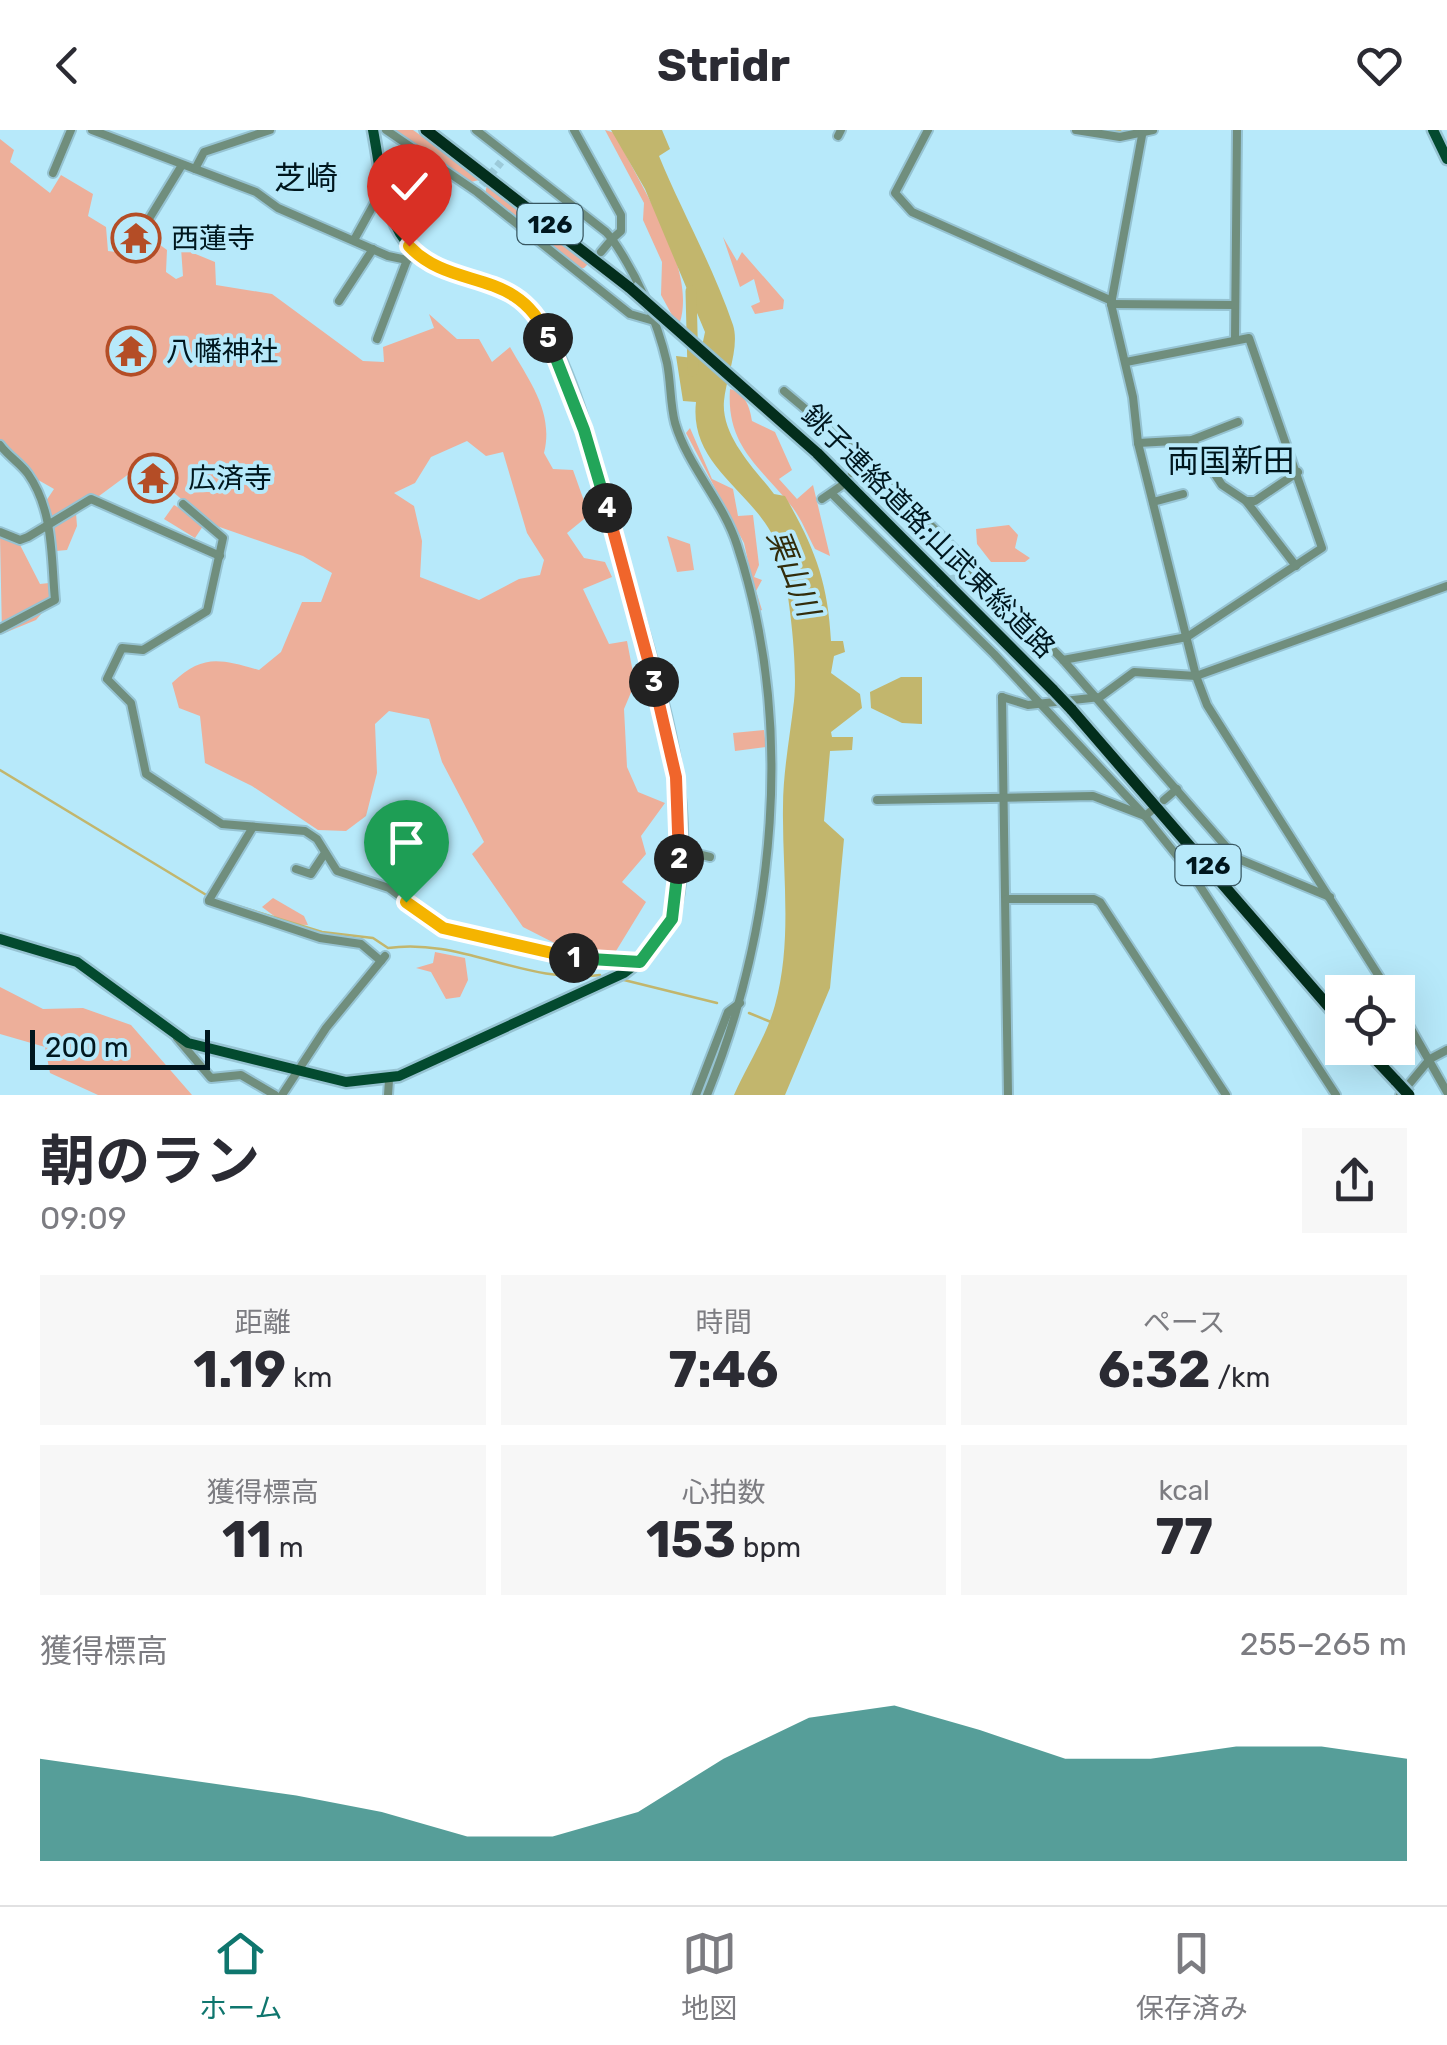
<!DOCTYPE html>
<html lang="ja">
<meta charset="utf-8">
<style>
body{margin:0;font-family:Rubik,"Noto Sans JP",sans-serif;background:#f7f7f7;color:#2b2b33;height:100vh;display:flex;flex-direction:column;font-size:38px;white-space:nowrap}
*{box-sizing:border-box;margin:0}
p{font-size:32px;color:#7c7c81}
.icon{flex:none;width:55px;height:55px;fill:none;stroke:currentColor;stroke-width:2;stroke-linecap:round;stroke-linejoin:round}
.map{position:relative;height:965px;overflow:hidden}
.details{display:flex;flex-direction:column;background:#fff;flex:1}
.details>*{flex:none}
.buttons{position:absolute;left:1325px;top:845px;display:grid;gap:20px}
.buttons a{display:grid;place-items:center;width:90px;height:90px;border-radius:0px;background:#fff;box-shadow:0 10px 40px #0002;font-size:50px}
.scale{position:absolute;left:30px;bottom:25px;width:180px;box-sizing:border-box;padding-left:10px;border:5px solid #00171e;border-top:0;font-size:28px;line-height:35px;white-space:nowrap;color:#00171e;-webkit-text-stroke:8px #b7e9fa;paint-order:stroke}
.pin{position:absolute;display:grid;place-items:center;width:85px;height:85px;color:#fff;margin:-102px -42px;border-radius:50% 50% 50% 0;rotate:-45deg;box-shadow:0 0 10px #0007}
.pin .icon{rotate:45deg}
.km{position:absolute;width:50px;height:50px;margin:-25px;border-radius:50%;background:#222;color:#fff;font-size:28px;line-height:50px;text-align:center}
.round{display:grid;place-items:center;flex:none;width:105px;height:105px;border-radius:0px;background:#f7f7f7}
.overview{display:flex;align-items:center;justify-content:space-between;height:170px;padding:0 40px}
h1{font-size:55px;font-weight:700;line-height:75px}
.stats{display:grid;grid-template-columns:repeat(3,1fr);gap:15px;height:170px;padding:10px 40px}
.stats div{display:grid;align-content:center;border-radius:0px;background:#f7f7f7;text-align:center}
.stats b{font-size:50px;font-weight:700}
.stats small{font-size:28px;font-weight:400}
.stats p{font-size:28px}
.chart{height:280px;padding:20px 40px}
.chart p{display:flex;justify-content:space-between}
.chart svg{width:100%;height:180px;margin-top:10px;fill:#0f766e;opacity:.7}
header{display:flex;justify-content:space-between;align-items:center;height:130px;padding:0 40px;background:#fff;font-size:45px;font-weight:700}
.tabs{display:flex;justify-content:space-around;align-items:center;height:140px;border-top:2px solid #e1e1e2;background:#fff;font-size:28px;color:#7c7c81}
.tabs a{display:grid;justify-items:center;gap:5px}
.tabs .selected{color:#0f766e}
.map>svg:first-child{display:block}
</style>
<header><svg class="icon" aria-label="back" viewBox="0 0 24 24"><path d="M15 5l-7 7 7 7"/></svg>Stridr<svg class="icon" aria-label="heart" viewBox="0 0 24 24"><path d="M12 20l-8-8c-3-5 5-10 8-4 3-6 11-1 8 4z"/></svg></header>
<div class="map">
<svg width="1447" height="965" viewBox="0 0 1447 965">
<rect width="100%" height="100%" fill="#b7e9fa"/>
<!-- green -->
<g fill="#edaf9a" fill-rule="evenodd">
<path d="M391 0H413L483 49 467 53Z"/>
<path d="M605 0 615 3C637 52 697 137 680 192L673 187 661 165 662 132 643 90 644 73Z"/>
<path d="M0 9 14 20 10 32 50 63 61 45 93 64 88 86 106 97 108 121 140 125 156 112 167 120 166 142 176 149 183 146 181 118 215 132 216 155 272 164 363 231 384 232 383 217 434 198 429 184 457 209H479L492 232 510 217C530 252 554 283 544 323L553 339 573 340 589 385 567 403 584 428 605 432 612 447 583 459 609 514 627 511 635 553 624 579 627 637 638 662 665 673 641 706 646 724 622 752 646 772 616 821 599 829 572 822 523 797 472 724 484 712 442 632 429 589 389 581 375 594 377 643 366 686 346 701 318 700 252 656 205 633 200 586 179 578 172 553C203 524 219 529 259 540L281 522 302 472H321L332 443 303 426 211 394 141 335 76 383 77 396 67 420 56 421 46 371 54 359 33 347 0 310ZM467 311 486 326 503 322 527 403 544 430 540 445 519 449 479 470 420 447 422 411 414 376 394 363 415 353 431 327Z"/>
<path d="M487 53 589 133 584 138 578 139 485 66Z"/>
<path d="M723 107 737 131 742 122 784 170 783 179 755 184 751 176 760 172 754 149 740 157Z"/>
<path d="M730 259C745 263 750 277 752 291L775 302 792 340 779 349 797 369 813 355 830 426 815 419C808 406 802 390 793 378 760 336 726 317 730 259Z"/>
<path d="M690 298 712 349 733 359 738 386 753 385 759 435 754 447 762 450 756 461 762 480 759 481 744 413 686 303Z"/>
<path d="M174 375 205 393 195 408 164 389Z"/>
<path d="M1009 395 1018 405 1015 418 1030 428 1025 432H991L977 414 976 399Z"/>
<path d="M0 406 19 413 40 454 49 453 58 464 36 490 2 504Z"/>
<path d="M667 406 690 414 694 440 677 442Z"/>
<path d="M764 600 766 617 735 621 733 603Z"/>
<path d="M273 768 304 786 308 795 285 794 262 777Z"/>
<path d="M435 822 465 828 468 850 460 867 446 869 431 842 416 838 433 833Z"/>
<path d="M0 857 43 879 83 878 131 895 192 965H98L50 943 45 917 0 904Z"/>
</g>
<!-- water -->
<g fill="#c2b66d">
<path d="M611 0H662L670 19 659 26C681 80 713 136 733 195 740 217 726 248 724 271 721 306 754 338 774 364L785 366C814 417 828 451 831 511H843L845 522 834 526 831 543 860 564 862 578 831 602 832 607H853L852 620 830 621 824 691 844 709 830 858 785 965H734C747 936 767 905 775 875 793 810 782 742 783 677 783 642 790 606 794 571 798 535 789 463 781 427 766 365 688 342 696 272L683 271 676 226 693 228 701 221 705 202 645 59Z"/>
<path d="M901 547H922V594L902 593 871 578 870 562Z"/>
</g>
<g fill="none" stroke-linecap="round" stroke-linejoin="round">
<!-- stream -->
<g stroke="#c2b66d" stroke-width="2.5">
<path d="M0 640 208 766"/>
<path d="M215 769 322 802 373 808 388 818C460 807 526 855 600 845"/>
<path d="M624 850 717 873"/>
<path d="M749 883 771 892"/>
</g>
<!-- river -->
<g stroke="#c2b66d" stroke-width="11">
<path d="M1098 0H1116"/>
<path d="M691 161 693 241"/>
</g>
<!-- minor-tunnel -->
<g stroke="#9ccad9" stroke-width="8" stroke-dasharray="8 4" stroke-linecap="butt">
<path d="M482 55 501 32"/>
<path d="M936 453 960 447"/>
</g>
<!-- minor casing -->
<g stroke="#96c3d2" stroke-width="12">
<g id="minor">
<path d="M92 0 256 62 278 78 388 126 407 130 416 123"/>
<path d="M386 0 477 62 630 184 654 191"/>
<path d="M476 0 606 102 612 109 601 122"/>
<path d="M574 0 621 85V101L612 109C637 145 657 190 667 233 671 253 670 274 675 293 688 337 723 371 737 415 795 593 776 794 707 965"/>
<path d="M928 0 895 63 912 82 1112 171"/>
<path d="M1076 0 1120 7 1153 0"/>
<path d="M1143 0 1111 174 1133 267 1138 313 1196 546 1207 575 1389 862"/>
<path d="M838 6 841 0"/>
<path d="M195 39 204 22 270 0"/>
<path d="M53 43 71 0"/>
<path d="M141 102 182 35"/>
<path d="M354 110 384 56"/>
<path d="M339 171 373 119"/>
<path d="M1111 174 1235 175"/>
<path d="M377 209 407 130"/>
<path d="M1235 209 1237 0"/>
<path d="M784 261 865 329 978 443 1063 530 1236 728 1330 767"/>
<path d="M1192 310 1222 355 1246 371H1255L1298 342"/>
<path d="M1138 313 1192 310 1238 292"/>
<path d="M0 315C8 326 20 333 28 344 54 381 51 428 55 470L0 499"/>
<path d="M852 343 865 329"/>
<path d="M833 365 994 524 1145 686 1194 747 1336 965"/>
<path d="M822 369 841 356"/>
<path d="M1246 371 1296 436"/>
<path d="M1153 372 1183 364"/>
<path d="M183 374 223 408 207 481 143 520 122 518 107 549 131 573 146 644 222 694 305 701 317 709 337 741 389 758 443 798 558 827 639 831"/>
<path d="M0 402 20 410 28 407 91 369 220 426"/>
<path d="M960 447 978 443"/>
<path d="M1063 530 1187 507 1322 418 1249 208 1126 232"/>
<path d="M1002 567 1028 575 1100 567 1134 542 1196 546 1447 456"/>
<path d="M1002 567 1008 965"/>
<path d="M877 670 1093 666 1145 686 1151 681"/>
<path d="M1164 670 1177 659"/>
<path d="M681 720 710 727"/>
<path d="M296 739 311 744 325 723"/>
<path d="M1006 769H1094L1100 772 1226 965"/>
<path d="M209 770 253 697"/>
<path d="M209 771 320 808 361 814 381 831"/>
<path d="M1398 876 1447 962"/>
<path d="M177 908 211 948 241 945 275 965"/>
<path d="M282 965 326 898 385 826"/>
<path d="M388 965 389 950"/>
<path d="M696 965 728 882 740 873"/>
<path d="M1400 965 1430 929 1447 920"/>
</g>
</g>
<!-- major casing -->
<g stroke="#96c3d2" stroke-width="15">
<g id="major">
<path d="M1433 0 1447 29"/>
<path d="M0 809 77 832 188 913 346 952 399 946 624 843C651 824 673 799 678 764 696 648 648 526 618 415 597 342 580 259 542 193 508 134 425 158 396 96 382 67 379 31 373 0"/>
</g>
</g>
<!-- highway casing -->
<g stroke="#96c3d2" stroke-width="16">
<g id="highway">
<path d="M426 0 630 158"/>
<path d="M817 323 1053 560"/>
<path d="M1071 579 1342 892"/>
<path d="M1365 918 1396 951"/>
</g>
</g>
<!-- minor -->
<use href="#minor" stroke="#708e7d" stroke-width="8"/>
<!-- major -->
<use href="#major" stroke="#034a2f" stroke-width="10"/>
<!-- highway -->
<use href="#highway" stroke="#032e1c" stroke-width="11"/>
<!-- highway-bridge casing -->
<g stroke="#96c3d2" stroke-width="16" stroke-linecap="butt">
<g id="highway-bridge">
<path d="M630 158 817 323"/>
<path d="M1053 560 1071 579"/>
<path d="M1396 951 1409 965"/>
</g>
</g>
<!-- highway-bridge -->
<use href="#highway-bridge" stroke="#032e1c" stroke-width="11"/>
</g>
<g fill="none" stroke-linecap="round" stroke-linejoin="round">
<!-- split-1 casing -->
<g stroke="#fff" stroke-width="20">
<path id="split-1" d="M406 772 443 798 574 828"/>
</g>
<!-- split-2 casing -->
<g stroke="#fff" stroke-width="20">
<path id="split-2" d="M574 828 640 832 672 789 679 729"/>
</g>
<!-- split-3 casing -->
<g stroke="#fff" stroke-width="20">
<path id="split-3" d="M654 552 676 647 679 729"/>
</g>
<!-- split-4 casing -->
<g stroke="#fff" stroke-width="20">
<path id="split-4" d="M607 378 654 552"/>
</g>
<!-- split-5 casing -->
<g stroke="#fff" stroke-width="20">
<path id="split-5" d="M548 208 584 300 607 378"/>
</g>
<!-- split-6 casing -->
<g stroke="#fff" stroke-width="20">
<path id="split-6" d="M409 116C452 162 518 136 548 208"/>
</g>
<!-- split-1 -->
<use href="#split-1" stroke="#f5b400" stroke-width="12"/>
<!-- split-2 -->
<use href="#split-2" stroke="#22a559" stroke-width="12"/>
<!-- split-3 -->
<use href="#split-3" stroke="#f0652b" stroke-width="12"/>
<!-- split-4 -->
<use href="#split-4" stroke="#f0652b" stroke-width="12"/>
<!-- split-5 -->
<use href="#split-5" stroke="#22a559" stroke-width="12"/>
<!-- split-6 -->
<use href="#split-6" stroke="#f5b400" stroke-width="12"/>
</g>
<!-- icons -->
<defs>
<g id="temple-ring" transform="scale(2.5)"><circle r="9.5" fill="#b7e9fa" stroke="#b44d26" stroke-width="1.5"/><path d="M0-6L5-2H3V0L6.5 2.5H4V6H1.5V3h-3V6H-4V2.5H-6.5L-3 0V-2H-5Z" fill="#b44d26"/></g>
</defs>
<g fill-rule="evenodd">
<use href="#temple-ring" x="136" y="108"/>
<use href="#temple-ring" x="131" y="221"/>
<use href="#temple-ring" x="153" y="348"/>
</g>
<g text-anchor="middle" stroke-width="8" stroke-linejoin="round" paint-order="stroke">
<!-- shield labels -->
<g fill="#b7e9fa" stroke="#375660" stroke-width="2.5">
<rect x="517.5" y="74" width="65" height="40" rx="8"/>
<rect x="1175.5" y="715" width="65" height="40" rx="8"/>
</g>
<g font-size="25" font-weight="bold" fill="#00171e">
<text x="550" y="103">126</text>
<text x="1208" y="744">126</text>
</g>
<!-- poi labels -->
<g font-size="28" fill="#00171e" stroke="#b7e9fa" text-anchor="start">
<text x="171" y="118">西蓮寺</text>
<text x="166" y="231">八幡神社</text>
<text x="188" y="358">広済寺</text>
</g>
<!-- street labels -->
<g font-size="28" fill="#00171e" stroke="#b7e9fa">
<text transform="translate(929 401) rotate(45)" y="10">銚子連絡道路;山武東総道路</text>
</g>
<!-- water labels -->
<g font-size="30" font-style="italic" fill="#322c0b" stroke="#b7e9fa">
<text transform="translate(793 443) rotate(68)" y="10">栗山川</text>
</g>
<!-- quarter labels -->
<g font-size="32" fill="#00171e" stroke="#b7e9fa">
<text x="306" y="59">芝崎</text>
<text x="1231" y="342">両国新田</text>
</g>
</g>
</svg>
<div class="buttons">
<a><svg class="icon" aria-label="locate" viewBox="0 0 24 24"><circle cx="12" cy="12" r="6"/><path d="M12 2v4M12 18v4M2 12h4M18 12h4"/></svg></a>
</div>
<div class="scale">200 m</div>
<div class="pin" style="left:406px;top:772px;background:#1e9e55"><svg class="icon" aria-label="arrive" viewBox="0 0 24 24"><path d="M6 21V4h12l-3 4 3 4H6"/></svg></div>
<div class="pin" style="left:409px;top:116px;background:#d93025"><svg class="icon" aria-label="check" viewBox="0 0 24 24"><path d="M5 12l5 5 9-10"/></svg></div>
<b class="km" style="left:574px;top:828px">1</b>
<b class="km" style="left:679px;top:729px">2</b>
<b class="km" style="left:654px;top:552px">3</b>
<b class="km" style="left:607px;top:378px">4</b>
<b class="km" style="left:548px;top:208px">5</b>
</div>
<section class="details">
<div class="overview"><div><h1>朝のラン</h1><p>09:09</p></div><a class="round"><svg class="icon" aria-label="share" viewBox="0 0 24 24"><path d="M12 15V3M7 8l5-5 5 5M5 13v7h14v-7"/></svg></a></div>
<div class="stats">
<div><p>距離</p><b>1.19<small> km</small></b></div>
<div><p>時間</p><b>7:46</b></div>
<div><p>ペース</p><b>6:32<small> /km</small></b></div>
</div>
<div class="stats">
<div><p>獲得標高</p><b>11<small> m</small></b></div>
<div><p>心拍数</p><b>153<small> bpm</small></b></div>
<div><p>kcal</p><b>77</b></div>
</div>
<div class="chart"><p><span>獲得標高</span>255–265 m</p>
<svg viewBox="0 0 160 44" preserveAspectRatio="none"><path d="M0 44V19L10 22L20 25L30 28L40 32L50 38L60 38L70 32L80 19L90 9L100 6L110 12L120 19L130 19L140 16L150 16L160 19V44z"/></svg>
</div>
</section>
<nav class="tabs">
<a class="selected"><svg class="icon" aria-label="home" viewBox="0 0 24 24"><path d="M3 11l9-7 9 7M6 9v11h12V9"/></svg>ホーム</a>
<a><svg class="icon" aria-label="map" viewBox="0 0 24 24"><path d="M3 6l6-2 6 2 6-2v14l-6 2-6-2-6 2zM9 4v14M15 6v14"/></svg>地図</a>
<a><svg class="icon" aria-label="saved" viewBox="0 0 24 24"><path d="M7 4h10v16l-5-4-5 4z"/></svg>保存済み</a>
</nav>
